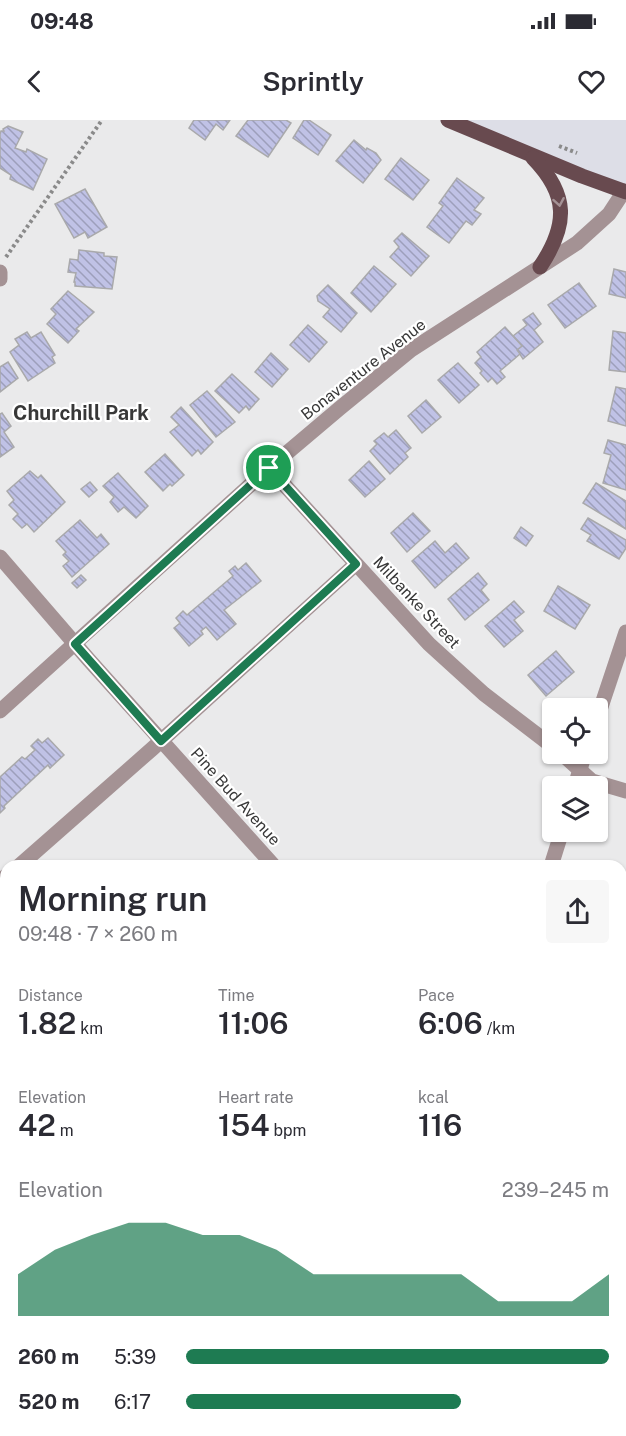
<!DOCTYPE html>
<meta charset="utf-8">
<style>
body{margin:0;font-family:"Public Sans",sans-serif;background:#f7f7f7;color:#2b2b33;height:100vh;display:flex;flex-direction:column;font-size:22px;white-space:nowrap}
*{box-sizing:border-box;margin:0}
p{font-size:20px;color:#7c7c81}
.icon{flex:none;width:33px;height:33px;fill:none;stroke:currentColor;stroke-width:2;stroke-linecap:round;stroke-linejoin:round}
.map{position:relative;flex:1;overflow:hidden}
.drawer{position:absolute;left:0px;top:740px;width:627px;height:578px;display:flex;flex-direction:column;background:#fff;border-radius:18px 18px 0 0;box-shadow:0 2px 4px #0004}
.drawer>*{flex:none}
.fabs{position:absolute;left:542px;top:578px;display:grid;gap:12px}
.fabs a{display:grid;place-items:center;width:66px;height:66px;border-radius:6px;background:#fff;box-shadow:0 2px 4px #0004;font-size:30px}
.pin{position:absolute;display:grid;place-items:center;width:51px;height:51px;color:#fff;margin:-26px;border:3px solid #fff;border-radius:50%;box-shadow:0 2px 6px #0007}
.round{display:grid;place-items:center;flex:none;width:63px;height:63px;border-radius:6px;background:#f7f7f7}
.head{display:flex;align-items:center;justify-content:space-between;height:102px;padding:0 18px}
h1{font-size:33px;font-weight:600;line-height:45px}
.metrics{display:grid;grid-template-columns:repeat(3,1fr);gap:9px;height:102px;padding:6px 18px}
.metrics div{display:grid;align-content:center}
.metrics b{font-size:30px;font-weight:600}
.metrics small{font-size:16px;font-weight:400}
.metrics p{font-size:16px}
.chart{height:168px;padding:12px 18px}
.chart p{display:flex;justify-content:space-between}
.chart svg{width:100%;height:108px;margin-top:6px;fill:#1e7b52;opacity:.7}
ul{padding:0 18px;list-style:none;font-size:20px}
li{display:grid;grid-template-columns:96px 72px 1fr;align-items:center;height:45px}
li i{height:15px;border-radius:8px;background:#1e7b52}
.status{display:flex;justify-content:space-between;align-items:center;height:42px;padding:0 30px;background:#fff;direction:ltr}
.status svg{height:16px;fill:currentColor}
header{display:flex;justify-content:space-between;align-items:center;height:78px;padding:0 18px;background:#fff;font-size:27px;font-weight:600}
.map>svg:first-child{display:block}
</style>
<div class="status"><b>09:48</b><svg viewBox="0 0 49 12"><path d="M0 12V9h3v3zM5 12V6h3v6zM10 12V3h3v9zM15 12V0h3v12zM26 1h20v11H26zM47 4h2v5h-2z"/></svg></div>
<header><svg class="icon" aria-label="back" viewBox="0 0 24 24"><path d="M15 5l-7 7 7 7"/></svg>Sprintly<svg class="icon" aria-label="heart" viewBox="0 0 24 24"><path d="M12 20l-8-8c-3-5 5-10 8-4 3-6 11-1 8 4z"/></svg></header>
<div class="map">
<svg width="626" height="1316" viewBox="0 0 626 1316">
<defs>
<pattern id="building-back-hatch" width="6" height="6" patternUnits="userSpaceOnUse" patternTransform="scale(1.5)"><rect width="6" height="6" fill="#c0c2e6"/><path d="M-1 5l2 2M0 0l6 6M5-1l2 2" fill="none" stroke="#9d9fbb"/></pattern>
</defs>
<rect width="100%" height="100%" fill="#eaeaeb"/>
<!-- built -->
<path fill="#dddee7" d="M448 0H626V68Z"/>
<!-- building -->
<g fill="url(#building-back-hatch)" stroke="#a9a9ab" stroke-width="1.5">
<path d="M194 0H230L223 10 216 4 205 20 189 8Z"/>
<path d="M248 0H286L291 3 268 37 236 16Z"/>
<path d="M304 0H309L331 15 318 35 293 18Z"/>
<path d="M8 6 23 12 15 28 26 32 27 29 47 39 33 70 10 59 11 55 0 48V14L1 11H4L3 9Z"/>
<path d="M354 20 366 30 367 28 376 33 381 40 363 63 336 41Z"/>
<path d="M401 38 429 60 413 80 385 59Z"/>
<path d="M457 58 484 78 474 90 481 94 472 105 466 101 449 123 427 107 443 86 439 83Z"/>
<path d="M85 69 107 107 88 118 85 112 74 118 55 84Z"/>
<path d="M402 113 429 136 411 156 390 137 399 127 394 121Z"/>
<path d="M79 130 104 133V136L117 137 112 169 75 166V162H74L76 153 68 152 70 139 78 140Z"/>
<path d="M374 146 396 164 371 192 351 173Z"/>
<path d="M614 149 626 152V178L609 174Z"/>
<path d="M579 163 596 186 565 208 548 185Z"/>
<path d="M328 165 357 193 341 212 323 197 330 189 318 181 317 176Z"/>
<path d="M68 171 94 192 76 209 79 211 68 223 47 204 56 194 51 189Z"/>
<path d="M533 193 541 204 534 210 543 222 523 239 517 230 522 226 513 216 527 205 523 200Z"/>
<path d="M308 205 327 222 309 242 290 225Z"/>
<path d="M505 207 522 226 517 230 520 234 500 251 505 257 497 264 492 258 488 262 480 253 482 251 475 243 481 237 477 232Z"/>
<path d="M613 211 626 213V252L609 250Z"/>
<path d="M27 212 31 218 41 212 55 235 52 237 55 243 28 261 10 232 19 225 15 219Z"/>
<path d="M271 233 288 249 272 267 255 252Z"/>
<path d="M8 242 18 258 0 272V247Z"/>
<path d="M458 243 479 265 459 283 438 260Z"/>
<path d="M232 254 259 279 249 290 246 286 239 293 215 271Z"/>
<path d="M616 267 626 269V306L608 301Z"/>
<path d="M207 271 235 302 216 317 190 285Z"/>
<path d="M426 280 441 297 422 313 408 296Z"/>
<path d="M181 287 213 322 201 334 198 330 192 336 170 312 179 305 171 297Z"/>
<path d="M2 293 11 306 4 312 14 327 0 337V294Z"/>
<path d="M396 310 411 328 405 333 408 337 390 354 370 331 377 324 374 321 384 313 388 317Z"/>
<path d="M608 320 626 325V370L603 363 611 335 604 333Z"/>
<path d="M165 334 184 355 172 366 170 364 163 371 145 352Z"/>
<path d="M369 341 385 359 365 377 349 360Z"/>
<path d="M30 351 38 358 41 355 65 382 34 412 27 404 22 408 13 399 18 394 9 385 14 380 7 371Z"/>
<path d="M118 353 148 386 136 398 124 387 118 392 110 382 114 377 103 366Z"/>
<path d="M90 362 97 370 89 377 81 369Z"/>
<path d="M596 363 626 381V409L583 383Z"/>
<path d="M413 393 430 411 407 432 391 413Z"/>
<path d="M588 398 626 420V428L619 439 587 421 591 415 581 409Z"/>
<path d="M80 400 97 418 101 414 109 424 72 457 63 446 69 441 63 435 66 432 56 421Z"/>
<path d="M521 407 533 416 526 426 514 418Z"/>
<path d="M435 421 445 433 456 423 469 438 435 468 412 441Z"/>
<path d="M246 443 261 461 224 490 236 504 217 520 206 507 201 511 203 514 189 526 174 508 180 503 176 498 183 491 187 495 233 456 229 451 235 446 238 450Z"/>
<path d="M478 453 487 464 481 470 489 480 465 500 448 479Z"/>
<path d="M81 455 86 460 77 468 72 463Z"/>
<path d="M558 466 590 485 575 509 544 491Z"/>
<path d="M514 481 524 492 514 500 523 511 504 527 485 506Z"/>
<path d="M556 531 574 552 546 576 528 555Z"/>
<path d="M48 618 64 635 50 648 48 645 4 686 5 688 0 693V657L22 637 25 639 35 630 31 626 38 619 42 623Z"/>
</g>
<g fill="none" stroke-linecap="round" stroke-linejoin="round">
<!-- path -->
<g stroke="#8a8a8a" stroke-width="4" stroke-dasharray="3 3" stroke-linecap="butt">
<path d="M559 26 577 33"/>
<path d="M6 137 102 0"/>
<path d="M0 1076 6 1071"/>
</g>
<!-- minor -->
<g stroke="#a49294" stroke-width="15">
<path d="M0 152V159"/>
<path d="M269 348 429 524 484 574 552 626"/>
<path d="M0 437 89 540 274 746"/>
<path d="M0 591 269 348 340 288 411 230 577 123 609 94 624 71"/>
<path d="M597 599 626 512"/>
<path d="M561 633 592 661 626 671"/>
<path d="M575 666 585 633"/>
<path d="M19 746 152 629 356 444"/>
<path d="M551 746 562 711"/>
<path d="M0 761 6 756"/>
<path d="M0 833 6 840"/>
<path d="M621 965 626 968"/>
<path d="M0 1241 6 1239"/>
<path d="M621 1248 626 1247"/>
<path d="M158 1311 162 1316"/>
<path d="M505 1316 511 1311"/>
</g>
<!-- major -->
<g stroke="#684a4f" stroke-width="15">
<path d="M448 0 582 56 626 72"/>
<path d="M533 38C569 75 568 105 540 147"/>
</g>
</g>
<!-- one-way arrows -->
<defs><path id="oneway-chevron" d="M-2-3.5L2.5 0L-2 3.5" fill="none" stroke-width="1.6" stroke-linecap="round" stroke-linejoin="round" transform="scale(1.5)"/></defs>
<use stroke="#a49295" href="#oneway-chevron" transform="translate(559 82) rotate(80)"/>
<g fill="none" stroke-linecap="round" stroke-linejoin="round">
<!-- route casing -->
<g stroke="#fff" stroke-width="12">
<path id="route" d="M269 348 356 444 161 621 75 524Z"/>
</g>
<!-- route -->
<use href="#route" stroke="#1e7b52" stroke-width="8"/>
</g>
<g text-anchor="middle" stroke-width="4.5" stroke-linejoin="round" paint-order="stroke">
<!-- street labels -->
<g font-size="16" fill="#383838" stroke="#fff">
<text transform="translate(363 249) rotate(-38)" y="6">Bonaventure Avenue</text>
<text transform="translate(417 482) rotate(47)" y="6">Milbanke Street</text>
<text transform="translate(236 676) rotate(48)" y="6">Pine Bud Avenue</text>
</g>
<!-- quarter labels -->
<g font-size="20" font-weight="bold" fill="#383838" stroke="#fff">
<text x="81" y="300">Churchill Park</text>
</g>
</g>
</svg>
<div class="fabs">
<a><svg class="icon" aria-label="locate" viewBox="0 0 24 24"><circle cx="12" cy="12" r="6"/><path d="M12 2v4M12 18v4M2 12h4M18 12h4"/></svg></a>
<a><svg class="icon" aria-label="layers" viewBox="0 0 24 24"><path d="M12 4l9 5-9 5-9-5zM3 14l9 5 9-5"/></svg></a>
</div>
<div class="pin" style="left:269px;top:348px;background:#1e9e55"><svg class="icon" aria-label="arrive" viewBox="0 0 24 24"><path d="M6 21V4h12l-3 4 3 4H6"/></svg></div>
<section class="drawer">
<div class="head"><div><h1>Morning run</h1><p>09:48 · 7 × 260 m</p></div><a class="round"><svg class="icon" aria-label="share" viewBox="0 0 24 24"><path d="M12 15V3M7 8l5-5 5 5M5 13v7h14v-7"/></svg></a></div>
<div class="metrics">
<div><p>Distance</p><b>1.82<small> km</small></b></div>
<div><p>Time</p><b>11:06</b></div>
<div><p>Pace</p><b>6:06<small> /km</small></b></div>
</div>
<div class="metrics">
<div><p>Elevation</p><b>42<small> m</small></b></div>
<div><p>Heart rate</p><b>154<small> bpm</small></b></div>
<div><p>kcal</p><b>116</b></div>
</div>
<div class="chart"><p><span>Elevation</span>239–245 m</p>
<svg viewBox="0 0 160 44" preserveAspectRatio="none"><path d="M0 44V27L10 17L20 11L30 6L40 6L50 11L60 11L70 17L80 27L90 27L100 27L110 27L120 27L130 38L140 38L150 38L160 27V44z"/></svg>
</div>
<ul>
<li><b>260 m</b>5:39<i style="width:100%"></i></li>
<li><b>520 m</b>6:17<i style="width:65%"></i></li>
</ul>
</section>
</div>
